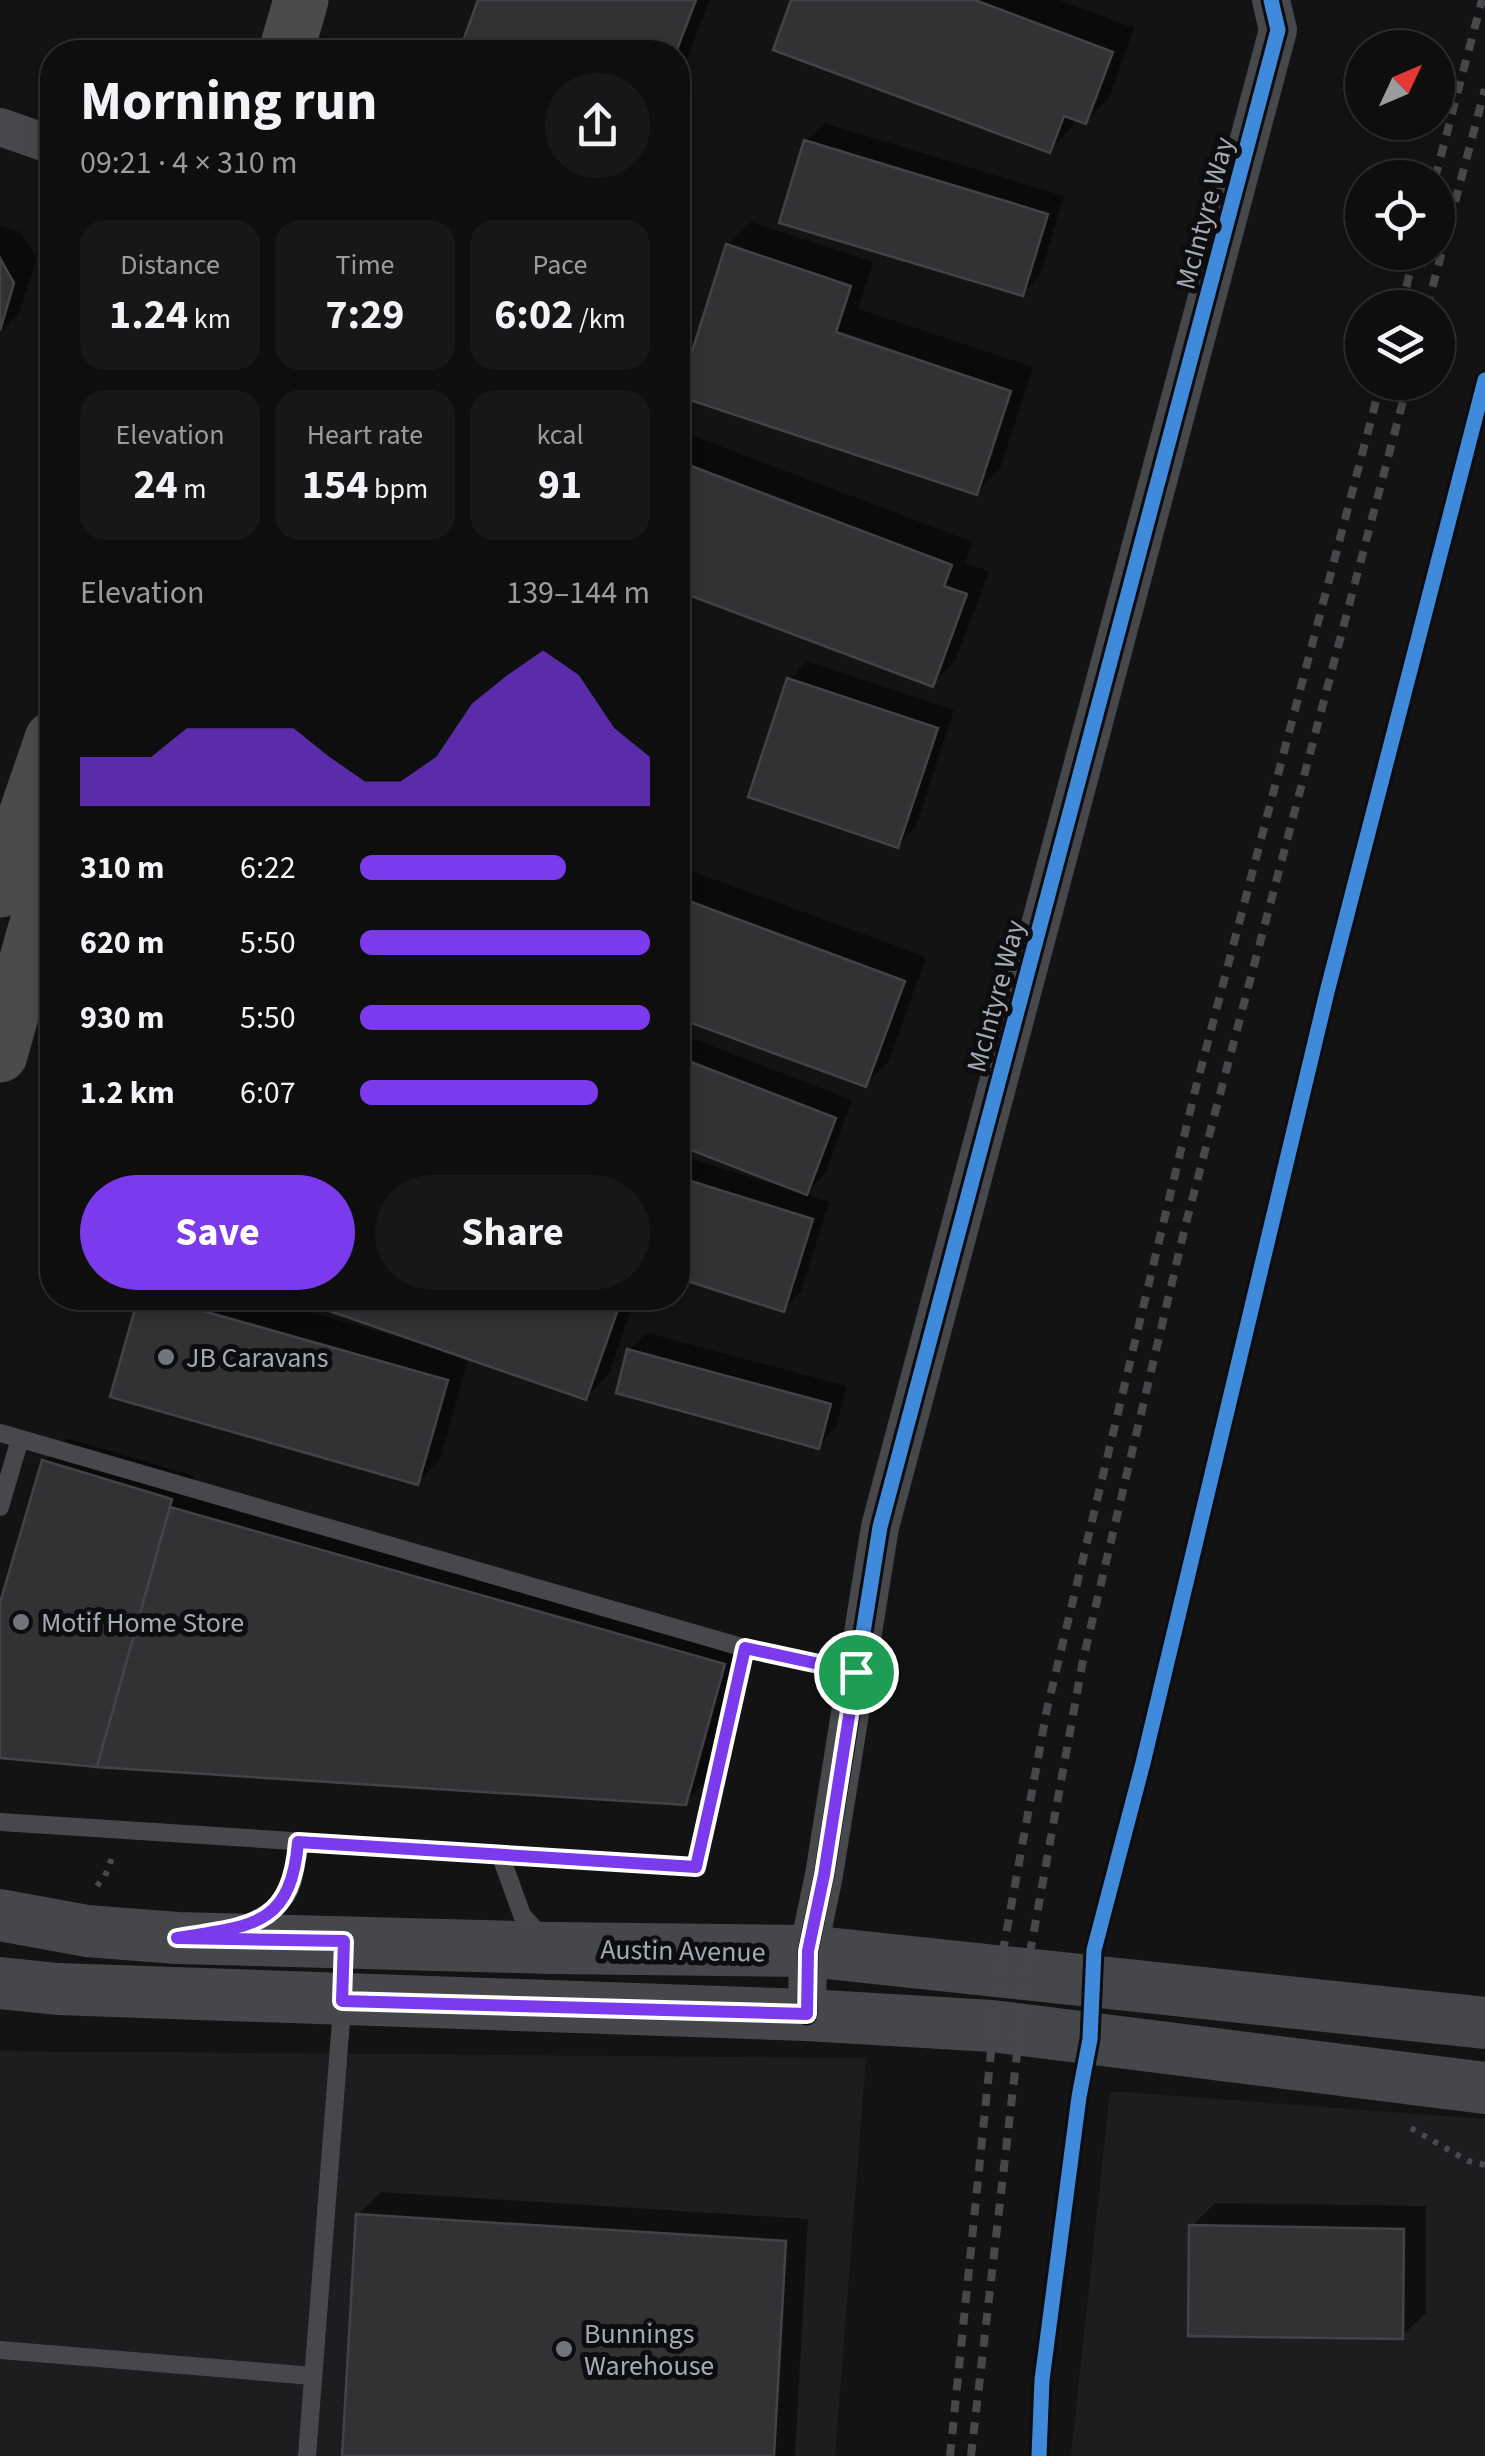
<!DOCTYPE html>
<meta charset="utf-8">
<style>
body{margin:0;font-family:"Source Sans 3",sans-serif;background:#171717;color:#f1f3f6;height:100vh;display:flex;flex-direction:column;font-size:38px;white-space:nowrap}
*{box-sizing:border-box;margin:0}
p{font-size:32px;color:#9b9c9e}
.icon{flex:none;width:55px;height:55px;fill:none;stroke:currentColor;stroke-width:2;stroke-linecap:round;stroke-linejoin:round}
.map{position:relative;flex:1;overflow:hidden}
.side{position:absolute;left:40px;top:40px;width:650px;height:1270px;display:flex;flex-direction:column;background:#0e0e0e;border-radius:40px;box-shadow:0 5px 15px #0003,0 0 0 2px #2e2e2e}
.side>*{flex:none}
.needle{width:65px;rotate:46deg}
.tools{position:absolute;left:1345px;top:30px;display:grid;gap:20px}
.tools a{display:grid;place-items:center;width:110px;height:110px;border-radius:50%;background:#0e0e0e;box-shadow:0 5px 15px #0003,0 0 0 2px #2e2e2e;font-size:50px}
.pin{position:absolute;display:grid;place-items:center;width:85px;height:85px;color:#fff;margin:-42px;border:5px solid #fff;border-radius:50%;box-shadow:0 2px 10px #0007}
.round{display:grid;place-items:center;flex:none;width:105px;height:105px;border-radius:52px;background:#171717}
.overview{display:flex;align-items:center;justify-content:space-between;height:170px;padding:0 40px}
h1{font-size:55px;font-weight:700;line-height:75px}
.metrics{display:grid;grid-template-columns:repeat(3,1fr);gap:15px;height:170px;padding:10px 40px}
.metrics div{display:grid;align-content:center;border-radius:25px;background:#171717;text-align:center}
.metrics b{font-size:42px;font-weight:700}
.metrics small{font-size:28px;font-weight:400}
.metrics p{font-size:28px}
.chart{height:280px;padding:20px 40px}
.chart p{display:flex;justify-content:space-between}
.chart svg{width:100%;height:180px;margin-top:10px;fill:#7c3aed;opacity:.7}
.button{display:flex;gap:20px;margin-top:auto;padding:20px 40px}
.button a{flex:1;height:115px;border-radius:60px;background:#7c3aed;color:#fff;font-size:40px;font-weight:700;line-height:115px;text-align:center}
.button a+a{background:#171717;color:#f1f3f6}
ul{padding:0 40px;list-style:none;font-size:32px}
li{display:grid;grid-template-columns:160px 120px 1fr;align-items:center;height:75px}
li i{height:25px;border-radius:12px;background:#7c3aed}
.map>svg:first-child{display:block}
</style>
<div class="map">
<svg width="1485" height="2456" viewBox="0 0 1485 2456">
<rect width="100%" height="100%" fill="#131313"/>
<!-- built -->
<g fill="#1d1d1f">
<path d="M0 2051 866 2058 835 2456H0Z"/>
<path d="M1110 2091 1485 2119V2456H1071Z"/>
</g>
<!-- shadow -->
<g fill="#0007">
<path d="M481 0H709L678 84V52H462Z"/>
<path d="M794 0H1059L1134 28 1109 98 1086 121 1076 117 1072 127 1049 150Z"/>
<path d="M824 123 1064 196 1040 276 1022 294 806 141Z"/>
<path d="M751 222 873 262 858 309 1033 367 1000 469 976 492 728 245Z"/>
<path d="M0 226 21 232 36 258 20 312 0 333Z"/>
<path d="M691 435 973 542 965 563 989 571 955 661 932 684 678 588V448Z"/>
<path d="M807 661 954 710 916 827 898 845 790 679Z"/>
<path d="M678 866 926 957 889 1061 865 1084 678 1015Z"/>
<path d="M678 1033 852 1100 825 1174 805 1194 829 1202 801 1291 784 1309 678 1276V1155L785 1188 786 1184 678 1142Z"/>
<path d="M141 1298H260L408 1340 409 1336 300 1298H635L609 1374 586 1397 469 1357 440 1459 417 1483 114 1395Z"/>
<path d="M647 1333 847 1386 836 1428 818 1446 629 1350Z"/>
<path d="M67 1438 194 1476 192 1484 746 1641 708 1779 685 1802 97 1764 0 1755V1612L44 1462Z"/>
<path d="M381 2192 808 2219 795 2456H344L358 2215Z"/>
<path d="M1215 2203 1426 2206V2313L1402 2336 1192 2226Z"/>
</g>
<!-- building -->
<g fill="#323234" stroke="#424346" stroke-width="2.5">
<path d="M478 0H696L676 52H459Z"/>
<path d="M791 0H975L1113 52 1086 124 1064 116 1050 153 773 50Z"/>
<path d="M804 140 1048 214 1023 296 779 223Z"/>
<path d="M726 244 851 286 836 332 1011 391 977 495 678 396Z"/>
<path d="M0 258 14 283 0 331Z"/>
<path d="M678 461 952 565 944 586 967 594 933 687 678 591Z"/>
<path d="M787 678 938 728 898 848 748 797Z"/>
<path d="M678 897 905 981 866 1087 678 1018Z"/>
<path d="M678 1057 836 1118 807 1195 678 1145Z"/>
<path d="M678 1177 813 1219 784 1312 678 1278Z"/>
<path d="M138 1298H157L448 1380 418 1485 110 1397Z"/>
<path d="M292 1298H622L586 1400Z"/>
<path d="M627 1349 831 1404 819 1449 616 1393Z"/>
<path d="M42 1460 172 1499 97 1767 0 1758V1603Z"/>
<path d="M170 1507 725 1664 686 1805 97 1767Z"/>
<path d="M356 2214 786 2241 774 2456H342Z"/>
<path d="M1189 2225 1404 2229 1403 2339 1188 2336Z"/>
</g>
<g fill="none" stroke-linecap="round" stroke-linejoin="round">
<!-- path -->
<g stroke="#494a4e" stroke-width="6" stroke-dasharray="5 8" stroke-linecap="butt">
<path d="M97 1886 105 1876 112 1858"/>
<path d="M1411 2128 1468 2161 1485 2165"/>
</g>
<!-- lane -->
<g stroke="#47484c" stroke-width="18">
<path d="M0 1433 745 1648 856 1672"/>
<path d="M0 1507 20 1439"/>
<path d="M0 1822 696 1867 745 1648"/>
<path d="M500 1854 522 1915 542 1937"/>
<path d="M246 1924C292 1902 294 1892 298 1841"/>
<path d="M0 2350 313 2376"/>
<path d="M307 2456 341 2021 344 1947"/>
</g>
<!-- street -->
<g stroke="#47484c" stroke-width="38">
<path d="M0 127 52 145"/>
<path d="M807 2015 808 1951 824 1875 880 1527 1278 30 1271 0"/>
</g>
<!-- secondary -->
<g stroke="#46474a" stroke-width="52">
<path d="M0 1915 87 1931 177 1938 552 1948 808 1951 1485 2023"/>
<path d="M0 1983 58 1989 807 2015 992 2026 1485 2088"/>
</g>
<!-- highway -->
<g stroke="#4a4b4d" stroke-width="55">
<path d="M286 52 301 0"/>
<path d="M0 890 52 739"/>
<path d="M0 1055 52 870"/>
</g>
<!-- rail -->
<g stroke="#47484b" stroke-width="8" stroke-dasharray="12 10" stroke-linecap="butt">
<path d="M1435 178 1482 0"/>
<path d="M1401 308 1415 252"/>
<path d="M1427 308 1485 89"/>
<path d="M950 2456 999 1973 1047 1709 1195 1091 1381 382"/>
<path d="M971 2456 1026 1975 1083 1660 1186 1223 1408 382"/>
</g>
<!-- cycleway casing -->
<g stroke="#0d0d0f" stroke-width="21">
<g id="cycleway">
<path d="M807 2015 808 1951 824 1875 880 1527 1278 30 1271 0"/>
<path d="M1039 2456 1042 2380 1079 2097 1090 2039 1094 1950 1143 1763 1327 992 1485 380"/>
</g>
</g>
<!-- cycleway -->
<use href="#cycleway" stroke="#408adc" stroke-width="15"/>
</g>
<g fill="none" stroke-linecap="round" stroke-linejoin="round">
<!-- route casing -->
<g stroke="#fff" stroke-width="20">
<path id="route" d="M745 1648 856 1672 824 1875 808 1951 807 2014 342 2001 344 1941 177 1938C251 1926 291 1927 298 1842L696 1867Z"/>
</g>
<!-- route -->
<use href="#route" stroke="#7c3aed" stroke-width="12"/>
</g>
<!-- markers -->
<g fill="#71757c" stroke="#0d0d0f" stroke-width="4">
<circle cx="166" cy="1357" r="10"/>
<circle cx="21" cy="1622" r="10"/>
<circle cx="564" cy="2349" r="10"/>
</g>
<g text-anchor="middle" stroke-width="10" stroke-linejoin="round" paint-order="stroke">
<!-- street labels -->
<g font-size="28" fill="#a3aab4" stroke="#0d0d0f">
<text transform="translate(1204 213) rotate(-75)" y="10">McIntyre Way</text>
<text transform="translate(995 996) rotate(-75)" y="10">McIntyre Way</text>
<text transform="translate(683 1950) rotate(1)" y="10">Austin Avenue</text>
</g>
<!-- poi labels -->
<g font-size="28" fill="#a3aab4" stroke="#0d0d0f" text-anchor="start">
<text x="186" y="1367">JB Caravans</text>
<text x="41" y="1632">Motif Home Store</text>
<text x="584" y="2343">Bunnings<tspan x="584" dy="32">Warehouse</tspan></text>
</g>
</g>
</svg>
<div class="tools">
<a><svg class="needle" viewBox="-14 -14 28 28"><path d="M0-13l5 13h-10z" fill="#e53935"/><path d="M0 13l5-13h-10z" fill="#9b9c9e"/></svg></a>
<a><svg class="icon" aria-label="locate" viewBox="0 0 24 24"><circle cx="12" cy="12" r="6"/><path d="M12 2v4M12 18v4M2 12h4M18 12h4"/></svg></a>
<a><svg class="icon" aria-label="layers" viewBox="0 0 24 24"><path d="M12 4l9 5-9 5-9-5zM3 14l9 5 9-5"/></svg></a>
</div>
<div class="pin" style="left:856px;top:1672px;background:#1e9e55"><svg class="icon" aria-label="arrive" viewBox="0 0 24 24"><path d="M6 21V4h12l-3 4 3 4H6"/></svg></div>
<section class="side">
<div class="overview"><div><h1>Morning run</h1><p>09:21 · 4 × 310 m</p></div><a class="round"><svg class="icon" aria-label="share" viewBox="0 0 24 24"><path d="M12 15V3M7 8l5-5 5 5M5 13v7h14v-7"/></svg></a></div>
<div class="metrics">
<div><p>Distance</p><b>1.24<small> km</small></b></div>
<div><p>Time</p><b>7:29</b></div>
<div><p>Pace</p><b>6:02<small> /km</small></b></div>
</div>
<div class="metrics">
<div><p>Elevation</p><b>24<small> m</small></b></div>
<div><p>Heart rate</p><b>154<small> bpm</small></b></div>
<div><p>kcal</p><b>91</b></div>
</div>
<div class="chart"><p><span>Elevation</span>139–144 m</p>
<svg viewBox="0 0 160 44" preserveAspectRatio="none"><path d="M0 44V32L10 32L20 32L30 25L40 25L50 25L60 25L70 32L80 38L90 38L100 32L110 19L120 12L130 6L140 12L150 25L160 32V44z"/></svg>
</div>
<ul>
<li><b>310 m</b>6:22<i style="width:71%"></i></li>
<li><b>620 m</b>5:50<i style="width:100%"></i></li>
<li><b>930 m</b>5:50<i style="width:100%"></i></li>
<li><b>1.2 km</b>6:07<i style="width:82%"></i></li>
</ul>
<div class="button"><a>Save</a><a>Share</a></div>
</section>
</div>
